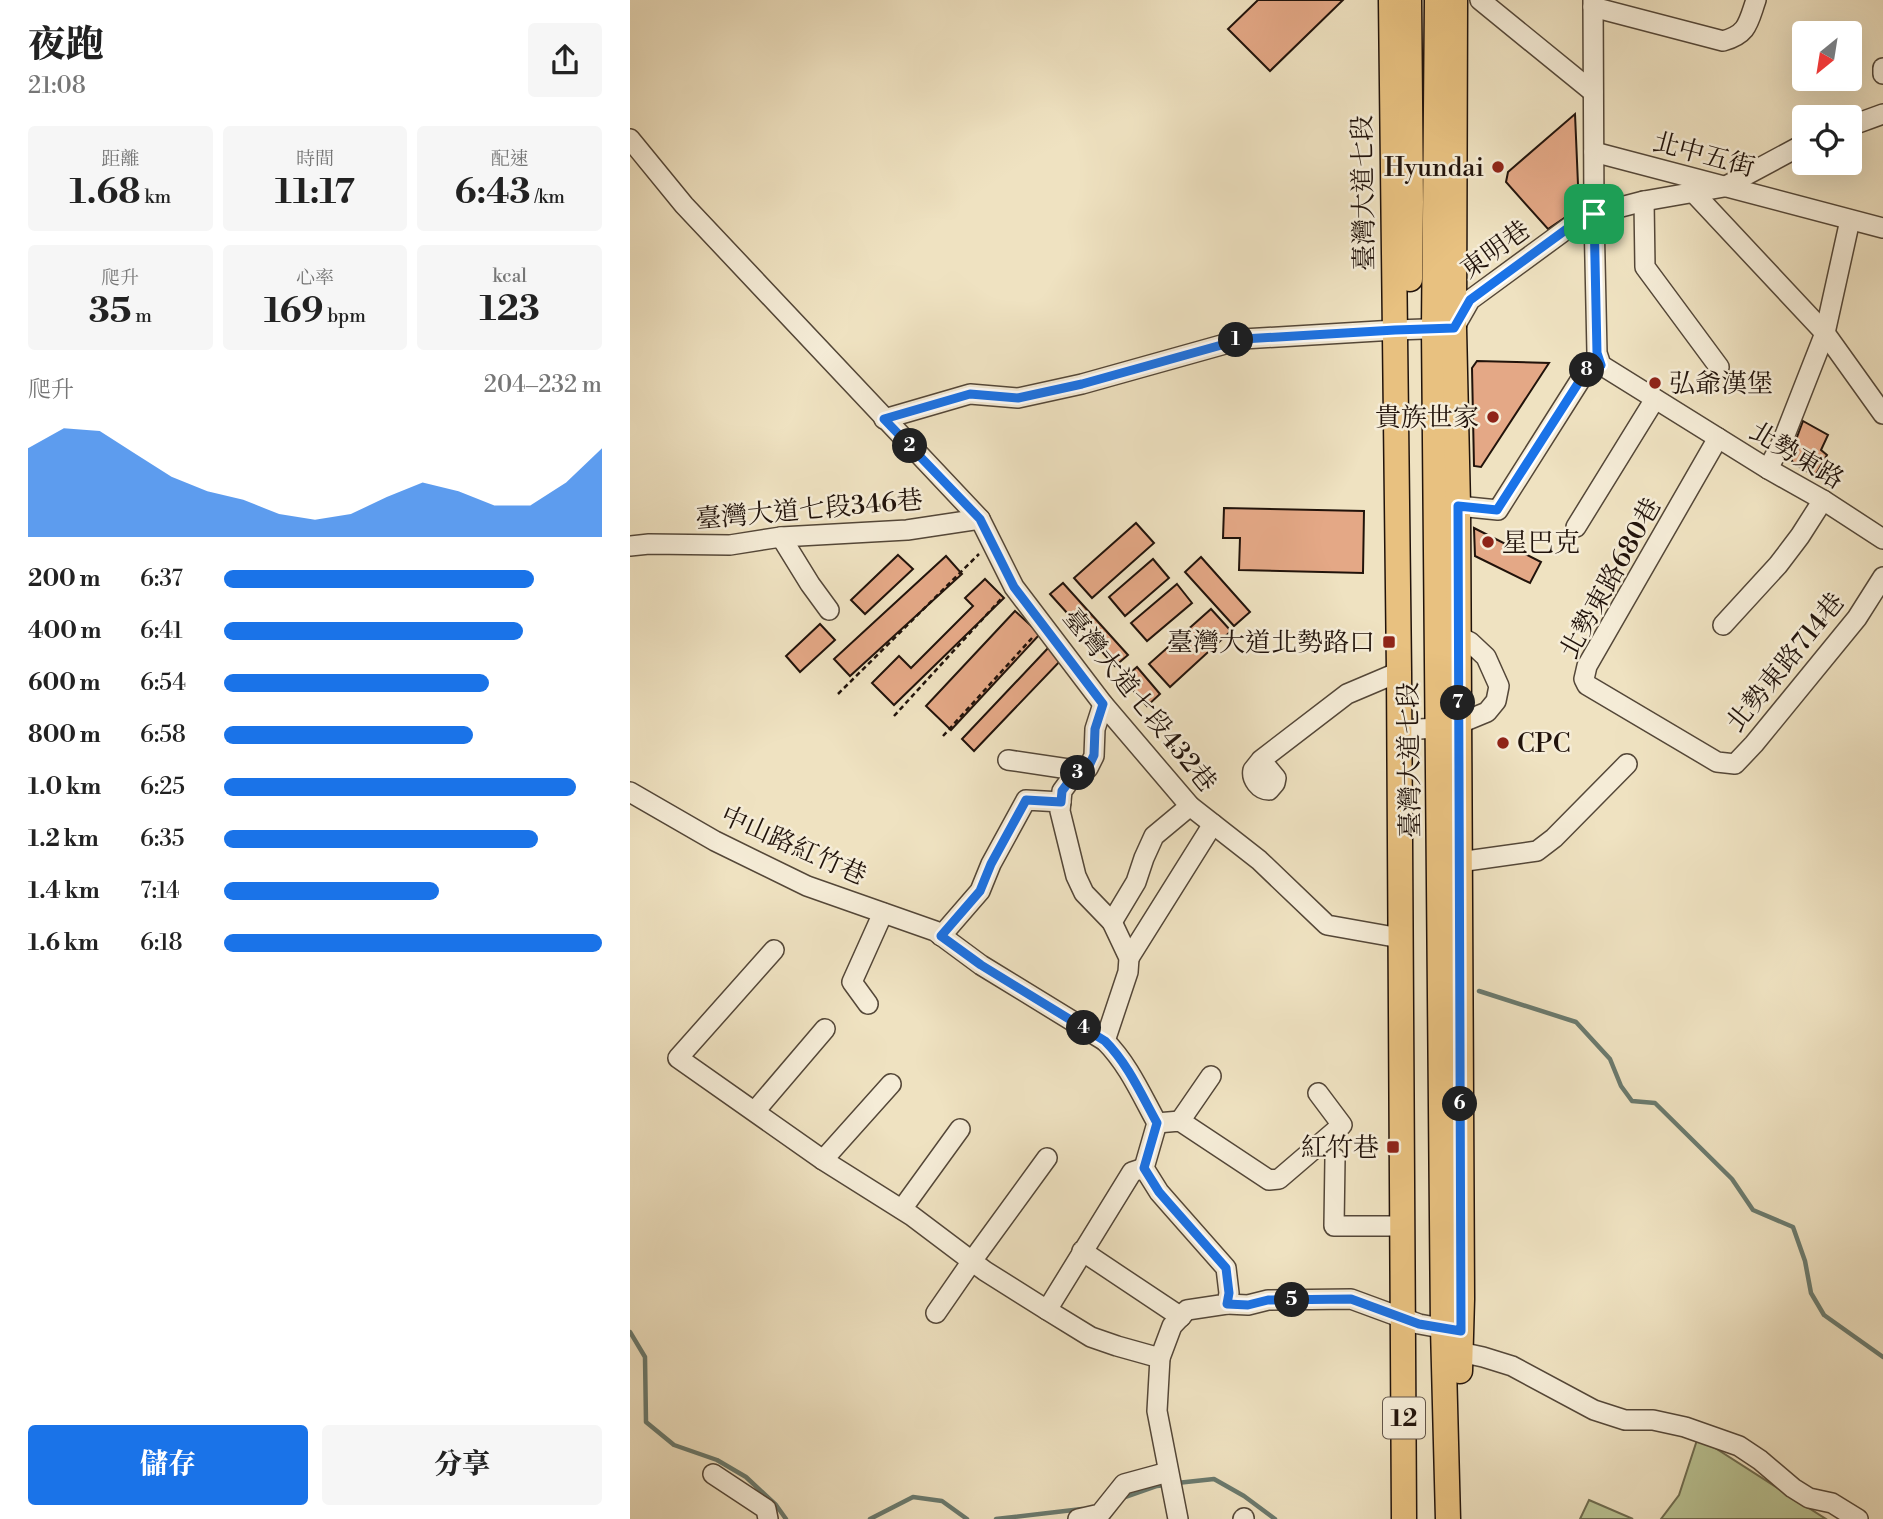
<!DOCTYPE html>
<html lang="zh-TW">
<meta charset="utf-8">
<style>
body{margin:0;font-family:"Libre Bodoni","Noto Serif TC",serif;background:#f6f6f6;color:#222;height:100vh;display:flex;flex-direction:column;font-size:26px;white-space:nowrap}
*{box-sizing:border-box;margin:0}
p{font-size:23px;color:#767676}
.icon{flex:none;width:38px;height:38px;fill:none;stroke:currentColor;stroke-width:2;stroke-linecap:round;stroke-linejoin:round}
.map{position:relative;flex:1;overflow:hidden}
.details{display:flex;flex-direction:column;background:#fff;width:630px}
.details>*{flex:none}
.needle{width:46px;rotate:210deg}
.tools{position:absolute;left:1162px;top:21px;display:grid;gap:14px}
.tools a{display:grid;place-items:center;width:70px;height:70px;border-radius:7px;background:#fff;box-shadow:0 7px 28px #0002;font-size:35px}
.pin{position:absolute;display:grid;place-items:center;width:60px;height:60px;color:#fff;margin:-30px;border-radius:14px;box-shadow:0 4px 10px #0006}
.km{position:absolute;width:35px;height:35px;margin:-18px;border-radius:50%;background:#222;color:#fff;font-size:19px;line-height:35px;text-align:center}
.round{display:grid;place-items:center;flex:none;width:74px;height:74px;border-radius:7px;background:#f6f6f6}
.summary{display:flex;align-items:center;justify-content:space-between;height:119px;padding:0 28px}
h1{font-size:38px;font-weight:800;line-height:52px}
.stats{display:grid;grid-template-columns:repeat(3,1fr);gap:10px;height:119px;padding:7px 28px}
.stats div{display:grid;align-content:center;border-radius:7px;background:#f6f6f6;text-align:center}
.stats b{font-size:35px;font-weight:800}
.stats small{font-size:19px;font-weight:400}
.stats p{font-size:19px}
.chart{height:196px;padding:14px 28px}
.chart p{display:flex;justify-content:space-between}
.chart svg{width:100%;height:126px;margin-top:7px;fill:#1a73e8;opacity:.7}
.primary-button{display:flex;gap:14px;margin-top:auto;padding:14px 28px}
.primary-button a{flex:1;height:80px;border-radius:7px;background:#1a73e8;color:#fff;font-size:28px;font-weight:800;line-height:80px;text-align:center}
.primary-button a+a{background:#f6f6f6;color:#222}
ul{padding:0 28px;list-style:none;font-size:23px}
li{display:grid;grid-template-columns:112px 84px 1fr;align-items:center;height:52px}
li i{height:18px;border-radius:9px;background:#1a73e8}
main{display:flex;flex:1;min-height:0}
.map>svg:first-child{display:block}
</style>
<main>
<section class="details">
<div class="summary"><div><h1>夜跑</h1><p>21:08</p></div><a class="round"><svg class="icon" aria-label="share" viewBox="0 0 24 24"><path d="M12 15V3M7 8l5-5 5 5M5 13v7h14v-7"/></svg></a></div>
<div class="stats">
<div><p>距離</p><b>1.68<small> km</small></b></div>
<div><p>時間</p><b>11:17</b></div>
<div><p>配速</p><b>6:43<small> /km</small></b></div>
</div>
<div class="stats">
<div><p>爬升</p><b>35<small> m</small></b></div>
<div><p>心率</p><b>169<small> bpm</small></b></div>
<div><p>kcal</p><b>123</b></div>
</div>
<div class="chart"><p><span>爬升</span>204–232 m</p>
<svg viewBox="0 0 160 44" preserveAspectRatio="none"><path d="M0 44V13L10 6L20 7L30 15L40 23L50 28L60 31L70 36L80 38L90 36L100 30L110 25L120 28L130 33L140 33L150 25L160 13V44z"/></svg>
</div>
<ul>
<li><b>200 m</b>6:37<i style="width:82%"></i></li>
<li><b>400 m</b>6:41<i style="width:79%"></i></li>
<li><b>600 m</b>6:54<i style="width:70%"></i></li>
<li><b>800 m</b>6:58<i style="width:66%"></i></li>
<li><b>1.0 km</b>6:25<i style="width:93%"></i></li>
<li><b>1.2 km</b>6:35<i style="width:83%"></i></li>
<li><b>1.4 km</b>7:14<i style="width:57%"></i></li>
<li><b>1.6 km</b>6:18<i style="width:100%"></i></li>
</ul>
<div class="primary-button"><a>儲存</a><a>分享</a></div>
</section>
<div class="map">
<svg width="1253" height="1519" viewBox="0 0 1253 1519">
<rect width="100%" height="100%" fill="#efe2c1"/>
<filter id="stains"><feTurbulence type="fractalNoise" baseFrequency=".00286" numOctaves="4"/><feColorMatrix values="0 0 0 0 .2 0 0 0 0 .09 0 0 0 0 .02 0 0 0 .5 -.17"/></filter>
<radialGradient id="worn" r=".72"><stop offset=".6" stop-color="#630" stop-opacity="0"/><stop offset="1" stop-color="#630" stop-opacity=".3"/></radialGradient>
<!-- green -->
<g fill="#b9c393" stroke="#6d6b4f" stroke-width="2">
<path d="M1068 1437 1196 1519H1031L1049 1495Z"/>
<path d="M959 1500 1003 1519H950Z"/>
</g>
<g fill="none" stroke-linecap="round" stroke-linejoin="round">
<!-- stream -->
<g stroke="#6a7a6e" stroke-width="4.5">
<path d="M849 991 946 1022 980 1059 991 1086 1002 1101 1025 1103 1102 1179 1123 1210 1163 1227 1175 1261 1181 1293 1194 1315 1253 1357"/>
<path d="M0 1332 15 1357 16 1422 44 1445 87 1460 116 1477 146 1505 156 1519"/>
<path d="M547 1483 584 1479 614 1496 645 1519"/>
<path d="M490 1499 527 1486 535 1485"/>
<path d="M240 1519 283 1497 312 1501 337 1519"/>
<path d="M366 1519 452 1509"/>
</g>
</g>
<!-- building -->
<g fill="#e4a886" stroke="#21130b" stroke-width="2">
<path d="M628 0H713L640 71 598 29Z"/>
<path d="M945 114 949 208 918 229 876 182 878 172Z"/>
<path d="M847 361 919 363 851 467 844 466 842 368Z"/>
<path d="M1173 421 1198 435 1191 450 1197 455 1185 476 1163 463 1160 456Z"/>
<path d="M594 508 734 511 733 573 609 570 610 538H593Z"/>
<path d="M506 523 524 543 462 598 444 578Z"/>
<path d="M844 528 911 562 900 583 845 556Z"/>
<path d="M268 555 283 569 235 614 221 600Z"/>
<path d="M316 556 332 574 220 676 204 659Z"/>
<path d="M571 557 620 612 604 626 555 572Z"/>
<path d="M523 559 539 578 495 616 479 597Z"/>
<path d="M355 579 374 598 264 705 242 683 269 656 281 668 343 606 335 598Z"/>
<path d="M433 583 498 655 485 666 420 594Z"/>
<path d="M547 584 562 603 517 641 501 623Z"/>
<path d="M581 609 601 631 540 687 519 664Z"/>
<path d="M385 611 410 634 321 730 296 706Z"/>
<path d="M190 624 205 640 170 672 156 656Z"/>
<path d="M420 646 433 658 344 751 332 739Z"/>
<path d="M507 667 530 694 517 706 493 679Z"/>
</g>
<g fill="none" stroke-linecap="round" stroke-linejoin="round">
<!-- minor casing -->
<g stroke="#544738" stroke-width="22">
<g id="minor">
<path d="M850 0 963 92"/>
<path d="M963 0 964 214 967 353 971 365 1138 469 1193 500 1253 539"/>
<path d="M963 7 1093 41C1118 34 1118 23 1126 0"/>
<path d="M1253 68V74"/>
<path d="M1220 126 1253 114"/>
<path d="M0 139 54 205 350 519 384 587 473 704 560 806 629 860 697 925 770 938"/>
<path d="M964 152 1253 228"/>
<path d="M1063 192 1195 333 1253 414"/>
<path d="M1014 201 1015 267 1089 367"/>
<path d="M254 419 340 394 388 398 452 384 613 339 765 330 824 328 840 300 945 223 964 214 1014 201 1094 187 1174 144"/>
<path d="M1088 438 957 666 954 679 957 685 1087 762 1105 764 1124 744 1227 618 1253 577"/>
<path d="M1138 469 1153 440 1195 333 1220 220"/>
<path d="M828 506 868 510 956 371 971 365"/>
<path d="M946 527 1025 399"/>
<path d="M151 537 180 584 199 610"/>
<path d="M0 546 19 544 100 545 151 537 277 530 350 519"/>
<path d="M1093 625 1148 565 1170 536 1193 500"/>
<path d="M473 704 465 729 464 756 458 768 443 776 432 791 430 811 446 876 454 893 482 922 499 958 498 972 475 1041"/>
<path d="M769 730 809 728 828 724 857 712 866 701 869 686 856 657 840 642 828 636H817"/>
<path d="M378 760 452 771"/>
<path d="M631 760 646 778 645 783 639 790C629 790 621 779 623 770L631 760 717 694 769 672"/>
<path d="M0 792 85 841 177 886 305 931 351 965 475 1041C498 1064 511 1094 527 1123L514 1168 529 1192 543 1208 596 1268 599 1293 597 1304 557 1310 542 1326 530 1358 527 1411 548 1519"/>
<path d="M829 862 907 851 924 838 997 764"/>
<path d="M482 922 506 882 514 858 524 836 560 806"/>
<path d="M311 936 350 891 361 864 396 800 431 802"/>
<path d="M144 950 48 1058 193 1160 282 1216 355 1271 417 1310 461 1337 487 1346 530 1358"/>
<path d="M499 958 583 824"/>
<path d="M238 1004 222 982 253 913"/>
<path d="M125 1111 195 1029"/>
<path d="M550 1121 581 1076"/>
<path d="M527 1123 550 1121 639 1180 649 1179 712 1125 688 1093"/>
<path d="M705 1158 704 1226H771"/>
<path d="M193 1160 261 1084"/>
<path d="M272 1209 330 1129"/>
<path d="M452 1251 551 1317"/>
<path d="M597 1304 618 1305 638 1300 721 1299 789 1324 827 1331"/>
<path d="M417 1310 502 1172 514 1168"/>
<path d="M306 1313 342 1261 417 1158"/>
<path d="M830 1352 853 1357 882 1366 964 1410 995 1420H1023L1055 1427 1109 1446 1130 1460 1163 1488 1179 1498 1202 1503 1228 1519"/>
<path d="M83 1474 136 1509 138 1519"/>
<path d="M448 1519 470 1514 494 1484 538 1472"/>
<path d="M613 1519 614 1518"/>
</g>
</g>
<!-- major casing -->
<g stroke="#21130b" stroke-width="27">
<g id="major">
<path d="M761 0 769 672 774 1519"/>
<path d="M779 0 781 202 780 279"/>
<path d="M807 0 804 329 813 1328 818 1519"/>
<path d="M825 0 824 328 828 506 832 1299 830 1371"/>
</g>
</g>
<!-- path -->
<g stroke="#21130b" stroke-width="2.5" stroke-dasharray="5 3.5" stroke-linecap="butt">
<path d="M208 694 349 554"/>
<path d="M264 716 371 599"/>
<path d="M313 736 402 638"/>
</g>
<!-- minor -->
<use href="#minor" stroke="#f5ecd7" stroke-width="19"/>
<!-- major -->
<use href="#major" stroke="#e8c180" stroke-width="24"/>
</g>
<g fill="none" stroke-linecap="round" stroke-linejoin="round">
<!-- route casing -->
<g stroke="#fff" stroke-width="14">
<path id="route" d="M964 214 967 353 971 365 956 371 867 510 828 506 831 1331 789 1324 721 1299 638 1300 618 1305 597 1304 599 1293 596 1268 543 1208 529 1192 514 1168 527 1123C511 1094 498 1064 475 1041L351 965 311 936 350 891 361 864 396 800 431 802 432 791 443 776 458 768 464 755 465 729 473 704 384 587 350 519 254 419 340 394 388 398 452 384 613 339 765 330 824 328 840 300 945 223Z"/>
</g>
<!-- route -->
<use href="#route" stroke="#1a73e8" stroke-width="9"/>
</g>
<!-- markers -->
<g fill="#8f2418" stroke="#f5ecd7" stroke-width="2.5">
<circle cx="868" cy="167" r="7"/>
<circle cx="1025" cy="383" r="7"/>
<circle cx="863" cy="417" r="7"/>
<circle cx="858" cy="542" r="7"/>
<rect x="752" y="635" width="14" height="14" rx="3.5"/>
<circle cx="873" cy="743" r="7"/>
<rect x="756" y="1140" width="14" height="14" rx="3.5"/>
</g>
<g text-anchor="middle" stroke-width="5" stroke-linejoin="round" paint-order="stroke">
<!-- shield labels -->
<rect fill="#f5ecd7" stroke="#615448" stroke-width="2" x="753" y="1397.5" width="42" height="41" rx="5"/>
<g font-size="24" font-weight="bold" fill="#21130b">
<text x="774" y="1426">12</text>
</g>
<!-- street labels -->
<g font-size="26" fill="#21130b" stroke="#f5ecd7">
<text transform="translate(1074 154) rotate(15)" y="9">北中五街</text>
<text transform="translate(733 193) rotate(-91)" y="9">臺灣大道七段</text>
<text transform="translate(865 249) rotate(-36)" y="9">東明巷</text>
<text transform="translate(1167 455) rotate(31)" y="9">北勢東路</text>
<text transform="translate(179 509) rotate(-5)" y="9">臺灣大道七段346巷</text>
<text transform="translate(980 578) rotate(-61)" y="9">北勢東路680巷</text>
<text transform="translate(1155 662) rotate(-51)" y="9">北勢東路714巷</text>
<text transform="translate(510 700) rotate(51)" y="9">臺灣大道七段432巷</text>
<text transform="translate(779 760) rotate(-91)" y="9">臺灣大道七段</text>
<text transform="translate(164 845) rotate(24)" y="9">中山路紅竹巷</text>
</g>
<!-- poi labels -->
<g font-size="26" fill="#21130b" stroke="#f5ecd7" text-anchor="end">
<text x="854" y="176">Hyundai</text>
<text x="1039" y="392" text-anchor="start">弘爺漢堡</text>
<text x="849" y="426">貴族世家</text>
<text x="872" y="551" text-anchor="start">星巴克</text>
<text x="745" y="651">臺灣大道北勢路口</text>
<text x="887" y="752" text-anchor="start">CPC</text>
<text x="749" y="1156">紅竹巷</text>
</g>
</g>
<rect width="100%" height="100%" filter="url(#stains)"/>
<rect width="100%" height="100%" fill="url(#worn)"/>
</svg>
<div class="tools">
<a><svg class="needle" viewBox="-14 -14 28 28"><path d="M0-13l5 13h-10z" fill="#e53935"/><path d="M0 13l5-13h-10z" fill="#767676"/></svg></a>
<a><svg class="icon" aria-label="locate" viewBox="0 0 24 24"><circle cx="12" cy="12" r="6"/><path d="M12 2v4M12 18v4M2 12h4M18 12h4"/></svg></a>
</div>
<div class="pin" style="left:964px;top:214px;background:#1e9e55"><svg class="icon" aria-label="arrive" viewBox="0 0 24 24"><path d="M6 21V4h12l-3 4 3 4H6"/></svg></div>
<b class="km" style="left:606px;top:340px">1</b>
<b class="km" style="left:280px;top:446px">2</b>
<b class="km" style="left:448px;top:773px">3</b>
<b class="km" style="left:454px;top:1028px">4</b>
<b class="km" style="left:662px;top:1300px">5</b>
<b class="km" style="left:830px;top:1104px">6</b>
<b class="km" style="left:828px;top:703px">7</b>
<b class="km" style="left:957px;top:370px">8</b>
</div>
</main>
